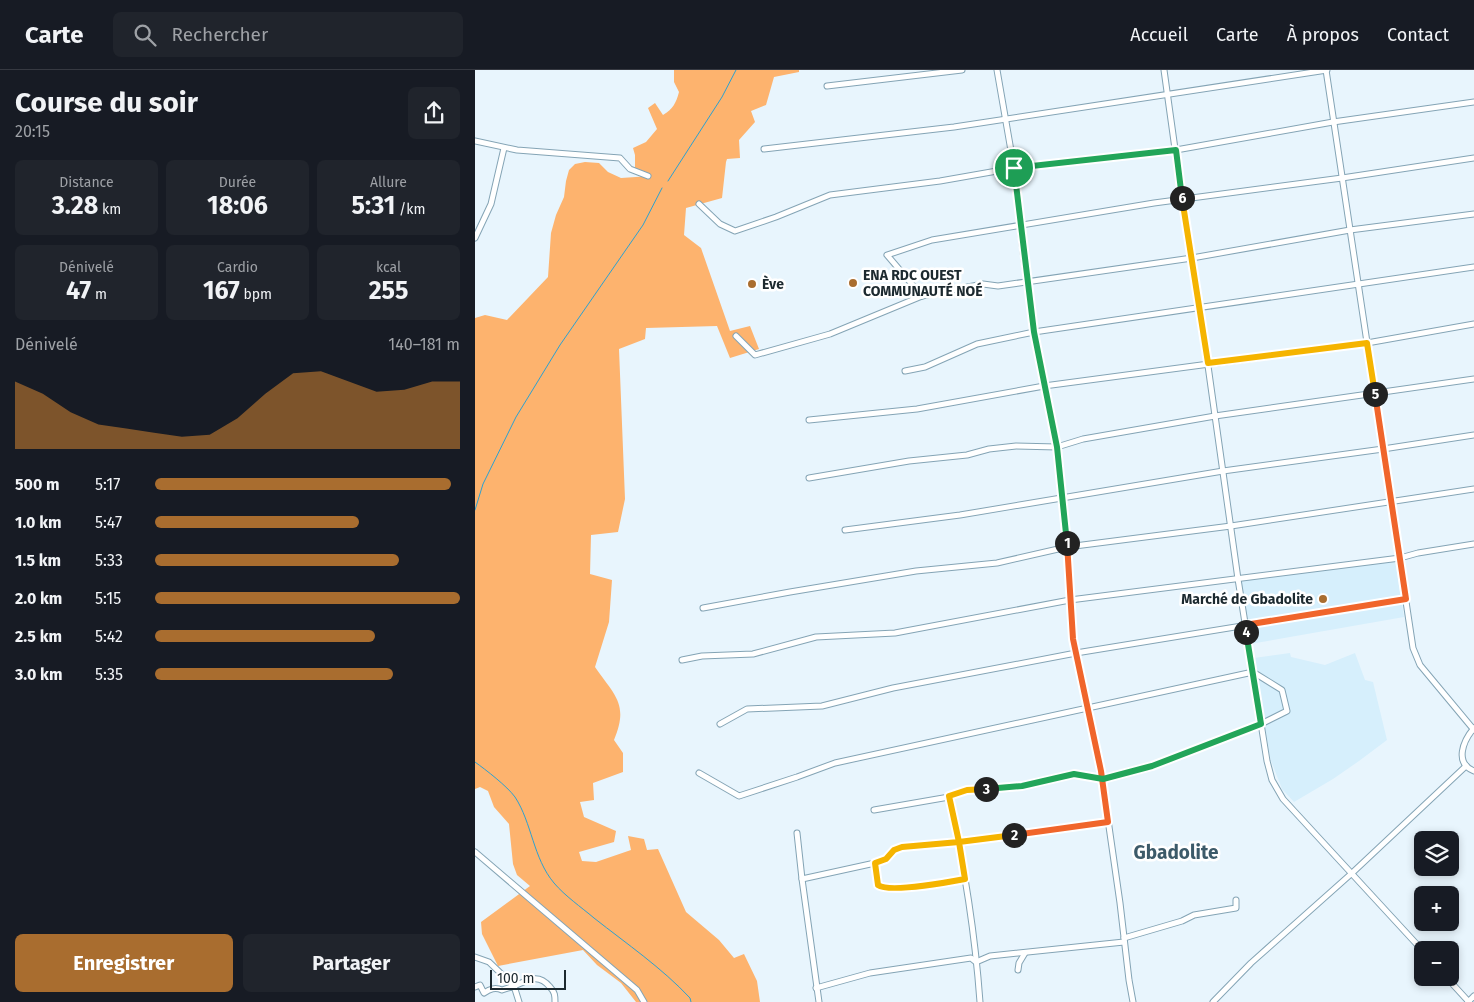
<!DOCTYPE html>
<html lang="fr">
<meta charset="utf-8">
<style>
body{margin:0;font-family:"Fira Sans",sans-serif;background:#20242c;color:#f1f3f6;height:100vh;display:flex;flex-direction:column;font-size:19px;white-space:nowrap}
*{box-sizing:border-box;margin:0}
p{font-size:16px;color:#9ea1a6}
.icon{flex:none;width:28px;height:28px;fill:none;stroke:currentColor;stroke-width:2;stroke-linecap:round;stroke-linejoin:round}
.map{position:relative;flex:1;overflow:hidden}
.side{display:flex;flex-direction:column;background:#171b24;width:475px}
.side>*{flex:none}
.tools{position:absolute;left:939px;top:761px;display:grid;gap:10px}
.tools a{display:grid;place-items:center;width:45px;height:45px;border-radius:8px;background:#171b24;box-shadow:0 2px 8px #0003;font-size:25px}
.scale{position:absolute;left:15px;bottom:12px;width:76px;box-sizing:border-box;padding-left:5px;border:2px solid #1c292f;border-top:0;font-size:14px;line-height:18px;white-space:nowrap;color:#1c292f;-webkit-text-stroke:4px #fff;paint-order:stroke}
.pin{position:absolute;display:grid;place-items:center;width:42px;height:42px;color:#fff;margin:-21px;border:2px solid #fff;border-radius:50%;box-shadow:0 1px 5px #0007}
.km{position:absolute;width:25px;height:25px;margin:-12px;border-radius:50%;background:#222;color:#fff;font-size:14px;line-height:25px;text-align:center}
.round{display:grid;place-items:center;flex:none;width:52px;height:52px;border-radius:8px;background:#20242c}
.headline{display:flex;align-items:center;justify-content:space-between;height:85px;padding:0 15px}
h1{font-size:28px;font-weight:700;line-height:38px}
.metrics{display:grid;grid-template-columns:repeat(3,1fr);gap:8px;height:85px;padding:5px 15px}
.metrics div{display:grid;align-content:center;border-radius:8px;background:#20242c;text-align:center}
.metrics b{font-size:25px;font-weight:700}
.metrics small{font-size:14px;font-weight:400}
.metrics p{font-size:14px}
.chart{height:140px;padding:10px 15px}
.chart p{display:flex;justify-content:space-between}
.chart svg{width:100%;height:90px;margin-top:5px;fill:#a96d2f;opacity:.7}
.primary-button{display:flex;gap:10px;margin-top:auto;padding:10px 15px}
.primary-button a{flex:1;height:58px;border-radius:8px;background:#a96d2f;color:#fff;font-size:20px;font-weight:700;line-height:58px;text-align:center}
.primary-button a+a{background:#20242c;color:#f1f3f6}
ul{padding:0 15px;list-style:none;font-size:16px}
li{display:grid;grid-template-columns:80px 60px 1fr;align-items:center;height:38px}
li i{height:12px;border-radius:6px;background:#a96d2f}
header{display:flex;align-items:center;gap:30px;box-sizing:border-box;height:70px;padding:0 25px;background:#171b24;border-bottom:1px solid #363941}
header strong{font-size:24px}
nav{display:flex;gap:28px;margin-inline-start:auto;font-size:18px}
.search{width:350px;height:45px;background:#20242c;display:flex;align-items:center;gap:12px;box-sizing:border-box;padding:0 18px;border-radius:8px;color:#9ea1a6;font-size:19px}
main{display:flex;flex:1;min-height:0}
.map>svg:first-child{display:block}
</style>
<header>
<strong>Carte</strong>
<div class="search"><svg class="icon" aria-label="search" viewBox="0 0 24 24"><circle cx="10" cy="10" r="6"/><path d="M15 15l6 6"/></svg>Rechercher</div>
<nav><a>Accueil</a><a>Carte</a><a>À propos</a><a>Contact</a></nav>
</header>
<main>
<section class="side">
<div class="headline"><div><h1>Course du soir</h1><p>20:15</p></div><a class="round"><svg class="icon" aria-label="share" viewBox="0 0 24 24"><path d="M12 15V3M7 8l5-5 5 5M5 13v7h14v-7"/></svg></a></div>
<div class="metrics">
<div><p>Distance</p><b>3.28<small> km</small></b></div>
<div><p>Durée</p><b>18:06</b></div>
<div><p>Allure</p><b>5:31<small> /km</small></b></div>
</div>
<div class="metrics">
<div><p>Dénivelé</p><b>47<small> m</small></b></div>
<div><p>Cardio</p><b>167<small> bpm</small></b></div>
<div><p>kcal</p><b>255</b></div>
</div>
<div class="chart"><p><span>Dénivelé</span>140–181 m</p>
<svg viewBox="0 0 160 44" preserveAspectRatio="none"><path d="M0 44V11L10 17L20 26L30 32L40 34L50 36L60 38L70 37L80 29L90 17L100 7L110 6L120 11L130 16L140 15L150 11L160 11V44z"/></svg>
</div>
<ul>
<li><b>500 m</b>5:17<i style="width:97%"></i></li>
<li><b>1.0 km</b>5:47<i style="width:67%"></i></li>
<li><b>1.5 km</b>5:33<i style="width:80%"></i></li>
<li><b>2.0 km</b>5:15<i style="width:100%"></i></li>
<li><b>2.5 km</b>5:42<i style="width:72%"></i></li>
<li><b>3.0 km</b>5:35<i style="width:78%"></i></li>
</ul>
<div class="primary-button"><a>Enregistrer</a><a>Partager</a></div>
</section>
<div class="map">
<svg width="999" height="932" viewBox="0 0 999 932">
<rect width="100%" height="100%" fill="#e8f5fd"/>
<!-- built -->
<g fill="#d6effc">
<path d="M920 490 929 547 775 574 766 511Z"/>
<path d="M815 583 816 587 850 595 880 583 890 610 898 612 912 670 884 691 858 709 819 732 807 719 795 688 779 588Z"/>
</g>
<!-- forest -->
<path fill="#fdb36e" d="M199 0H324V2L299 7 291 35 276 41 280 52 264 70 265 88 252 89 251 92 247 128 211 138 209 165 226 178 255 261 275 256 284 279 255 288 242 256 171 258 170 269 144 279 150 429 143 462 116 465 115 504 137 510 134 552 120 597C140 626 154 634 139 670L148 683V702L118 713 119 730 105 732 109 747 141 761 139 772 104 782 107 791 121 792 156 780 153 766 169 769 172 780 183 779 211 842 244 870 259 888 269 884 282 911 285 932H161L146 913 122 895 108 880 23 896 7 864 6 852 55 816 42 805 38 794 34 754 19 737 13 721 5 717 0 719V248L10 245 32 250 73 207 76 163 81 145 89 127 91 111 94 100 100 94 110 92 124 93 133 102 146 108 176 106 160 98V85L158 78 171 72 182 59 173 38 180 33 188 45C198 39 201 33 204 22L199 12Z"/>
<g fill="none" stroke-linecap="round" stroke-linejoin="round">
<!-- stream -->
<g stroke="#2ca1d1" stroke-width="1">
<path d="M193 111 247 27 261 0"/>
<path d="M0 440 8 414 41 347 85 275 168 155 187 118"/>
<path d="M0 692C11 700 32 716 40 727 57 753 58 788 79 813 90 826 106 837 119 848 152 874 187 898 215 928L216 932"/>
</g>
<!-- minor casing -->
<g stroke="#84a4b5" stroke-width="7">
<g id="minor">
<path d="M522 0 539 98 548 182 559 262 582 377 592 471 598 569 626 701 645 833 654 910 658 932"/>
<path d="M689 0 707 129 725 239 763 509 792 691 797 710 808 729 948 881"/>
<path d="M851 0 938 578 945 595 999 660"/>
<path d="M352 16 487 0"/>
<path d="M0 71 42 80 145 88 155 99 173 106"/>
<path d="M289 79 479 57 852 0"/>
<path d="M224 134 245 154 260 161 301 147 355 125 465 111 539 98 701 80 858 52 999 32"/>
<path d="M0 168 16 134 29 78"/>
<path d="M447 226 412 185 457 170 679 133 867 108 999 88"/>
<path d="M261 266 280 285 355 264 447 226 508 214 523 216 717 188 875 160 999 144"/>
<path d="M430 301 450 297 502 274 559 262 999 197"/>
<path d="M334 350 442 339 569 316 892 273 999 254"/>
<path d="M334 408 434 391 492 385 514 379 541 376 582 377 608 369 740 346 999 309"/>
<path d="M370 460 485 445 748 401 908 379 999 365"/>
<path d="M228 538 315 522 441 501 522 493 592 477 756 456 999 419"/>
<path d="M207 590 227 586 278 584 341 567 420 563 595 530 925 488 943 483 999 474"/>
<path d="M245 654 272 639 347 636 418 618 601 583 931 529"/>
<path d="M999 658C988 671 979 693 999 701"/>
<path d="M224 703 264 726 322 707 360 693 778 602 807 620 812 641 786 654 677 696 627 709 599 704 547 716 492 720 474 727 399 740"/>
<path d="M474 727C489 794 500 863 505 932"/>
<path d="M322 763 327 809 344 932"/>
<path d="M0 782 162 920 169 932"/>
<path d="M400 793 403 815 405 817H440L490 809"/>
<path d="M327 809 400 793 411 789 419 780 427 777 484 772 633 752"/>
<path d="M649 868 707 851 719 845 761 838V830"/>
<path d="M0 887 14 892 39 916C54 910 63 903 75 917 80 922 80 926 80 932"/>
<path d="M543 900 544 893 550 883"/>
<path d="M972 908 994 932"/>
<path d="M0 917 5 915 9 923C15 919 20 917 27 920L39 916 44 932"/>
<path d="M341 918 395 903 496 888 501 892 515 886 649 872"/>
<path d="M738 932 776 893 876 804 991 696"/>
<path d="M993 932 999 926"/>
</g>
</g>
<!-- minor -->
<use href="#minor" stroke="#fff" stroke-width="5"/>
</g>
<g fill="none" stroke-linecap="round" stroke-linejoin="round">
<!-- split-1 casing -->
<g stroke="#fff" stroke-width="10">
<path id="split-1" d="M539 98 559 262 582 377 592 473"/>
</g>
<!-- split-2 casing -->
<g stroke="#fff" stroke-width="10">
<path id="split-2" d="M539 765 633 752 626 701 598 569 592 473"/>
</g>
<!-- split-3 casing -->
<g stroke="#fff" stroke-width="10">
<path id="split-3" d="M511 719 492 720 474 726 484 772 490 809C474 812 414 823 403 815L400 793 411 789 419 780 427 777 484 772 539 765"/>
</g>
<!-- split-4 casing -->
<g stroke="#fff" stroke-width="10">
<path id="split-4" d="M511 719 547 716 599 704 628 709 677 696 786 654 771 562"/>
</g>
<!-- split-5 casing -->
<g stroke="#fff" stroke-width="10">
<path id="split-5" d="M771 562 770 555 931 529 900 324"/>
</g>
<!-- split-6 casing -->
<g stroke="#fff" stroke-width="10">
<path id="split-6" d="M707 128 733 293 892 273 900 324"/>
</g>
<!-- split-7 casing -->
<g stroke="#fff" stroke-width="10">
<path id="split-7" d="M539 98 701 80 707 128"/>
</g>
<!-- split-1 -->
<use href="#split-1" stroke="#22a559" stroke-width="6"/>
<!-- split-2 -->
<use href="#split-2" stroke="#f0652b" stroke-width="6"/>
<!-- split-3 -->
<use href="#split-3" stroke="#f5b400" stroke-width="6"/>
<!-- split-4 -->
<use href="#split-4" stroke="#22a559" stroke-width="6"/>
<!-- split-5 -->
<use href="#split-5" stroke="#f0652b" stroke-width="6"/>
<!-- split-6 -->
<use href="#split-6" stroke="#f5b400" stroke-width="6"/>
<!-- split-7 -->
<use href="#split-7" stroke="#22a559" stroke-width="6"/>
</g>
<!-- markers -->
<g fill="#a96d2f" stroke="#fff" stroke-width="2">
<circle cx="378" cy="213" r="5"/>
<circle cx="277" cy="214" r="5"/>
<circle cx="848" cy="529" r="5"/>
</g>
<g text-anchor="middle" stroke-width="5" stroke-linejoin="round" paint-order="stroke">
<!-- poi labels -->
<g font-size="14" font-weight="bold" fill="#1c292f" stroke="#fff" text-anchor="start">
<text x="388" y="210">ENA RDC OUEST<tspan x="388" dy="16">COMMUNAUTÉ NOÉ</tspan></text>
<text x="287" y="219">Ève</text>
<text x="838" y="534" text-anchor="end">Marché de Gbadolite</text>
</g>
<!-- district labels -->
<g font-size="19" font-weight="bold" fill="#3c5a69" stroke="#fff">
<text x="701" y="789">Gbadolite</text>
</g>
</g>
</svg>
<div class="tools">
<a><svg class="icon" aria-label="layers" viewBox="0 0 24 24"><path d="M12 4l9 5-9 5-9-5zM3 14l9 5 9-5"/></svg></a>
<a>+</a>
<a>−</a>
</div>
<div class="scale">100 m</div>
<div class="pin" style="left:539px;top:98px;background:#1e9e55"><svg class="icon" aria-label="arrive" viewBox="0 0 24 24"><path d="M6 21V4h12l-3 4 3 4H6"/></svg></div>
<b class="km" style="left:592px;top:473px">1</b>
<b class="km" style="left:539px;top:765px">2</b>
<b class="km" style="left:511px;top:719px">3</b>
<b class="km" style="left:771px;top:562px">4</b>
<b class="km" style="left:900px;top:324px">5</b>
<b class="km" style="left:707px;top:128px">6</b>
</div>
</main>
